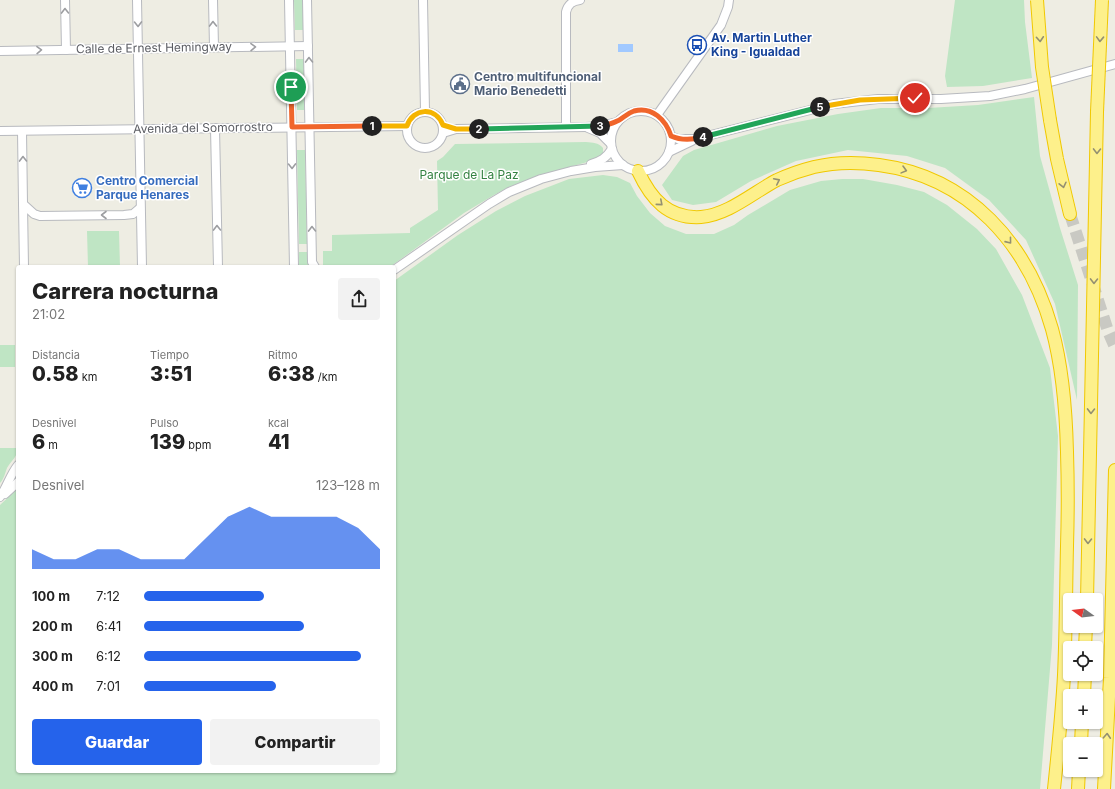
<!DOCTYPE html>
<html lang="es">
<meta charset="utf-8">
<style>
body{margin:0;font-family:Inter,sans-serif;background:#f2f2f2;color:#222;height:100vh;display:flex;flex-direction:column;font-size:15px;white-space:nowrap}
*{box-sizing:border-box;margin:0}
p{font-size:13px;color:#767676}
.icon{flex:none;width:22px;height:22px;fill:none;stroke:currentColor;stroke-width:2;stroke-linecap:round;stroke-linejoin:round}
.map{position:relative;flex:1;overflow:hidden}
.side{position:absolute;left:16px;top:265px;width:380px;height:508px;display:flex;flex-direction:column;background:#fff;border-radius:4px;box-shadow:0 1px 3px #0004}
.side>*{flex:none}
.needle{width:26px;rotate:285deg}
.tools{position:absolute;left:1063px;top:593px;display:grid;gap:8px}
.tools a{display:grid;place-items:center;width:40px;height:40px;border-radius:4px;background:#fff;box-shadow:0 1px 3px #0004;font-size:20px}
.pin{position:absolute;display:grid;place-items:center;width:34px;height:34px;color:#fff;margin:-17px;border:2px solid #fff;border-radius:50%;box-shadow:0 1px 4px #0007}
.km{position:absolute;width:20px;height:20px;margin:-10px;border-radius:50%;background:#222;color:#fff;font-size:11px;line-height:20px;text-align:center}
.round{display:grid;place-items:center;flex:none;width:42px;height:42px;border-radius:4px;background:#f2f2f2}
.overview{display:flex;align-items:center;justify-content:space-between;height:68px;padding:0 16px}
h1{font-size:22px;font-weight:800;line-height:30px}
.metrics{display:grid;grid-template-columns:repeat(3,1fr);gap:6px;height:68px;padding:4px 16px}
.metrics div{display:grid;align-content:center}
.metrics b{font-size:20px;font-weight:800}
.metrics small{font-size:11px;font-weight:400}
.metrics p{font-size:11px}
.chart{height:112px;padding:8px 16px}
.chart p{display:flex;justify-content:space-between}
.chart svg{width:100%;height:72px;margin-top:4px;fill:#2563eb;opacity:.7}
.action{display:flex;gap:8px;margin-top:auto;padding:8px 16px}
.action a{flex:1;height:46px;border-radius:4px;background:#2563eb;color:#fff;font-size:16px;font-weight:800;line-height:46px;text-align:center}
.action a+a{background:#f2f2f2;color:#222}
ul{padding:0 16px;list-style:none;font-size:13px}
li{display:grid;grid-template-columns:64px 48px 1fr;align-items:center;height:30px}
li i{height:10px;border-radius:5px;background:#2563eb}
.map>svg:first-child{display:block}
</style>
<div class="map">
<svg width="1115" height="789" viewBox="0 0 1115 789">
<rect width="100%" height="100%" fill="#eeede3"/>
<!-- green -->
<g fill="#bfe5c4">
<path d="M294 0H303V30H295Z"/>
<path d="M955 0H1024L1025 22 1032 78 983 86 947 87 945 76Z"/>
<path d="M296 59H304V110H297Z"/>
<path d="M1034 97 1040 156 1060 228 1078 285 1077 400 1055 304 1026 240 989 200 945 168 907 156 848 150 796 161 751 181 716 202 693 205 672 200 662 185 683 156 694 150 777 126 838 114 881 108H928L978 105Z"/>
<path d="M586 142C593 143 598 142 603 148V153L598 158 591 161 537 176 509 187 494 195 464 213 390 267H324L323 266V251H332V235L410 233V228L438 210 437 161 443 157 455 144Z"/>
<path d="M297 150H305L307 244H299Z"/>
<path d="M603 175 617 177 630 183 637 196 650 213 665 226 686 234H714L734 225 748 215 790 190 821 181 842 179H863L897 185 924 192 947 205 977 229 996 249 1022 295 1050 368 1058 436 1052 645 1040 789H0V505L18 488V771H394V281L458 235 496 211 525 196 569 179Z"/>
<path d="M119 231 120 267H88L87 231Z"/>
<path d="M299 252H307L310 267H299Z"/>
<rect x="0" y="345" width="15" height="22"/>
<path d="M0 448H18C18 456 11 461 7 468 5 473 4 479 0 483Z"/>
</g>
<!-- water -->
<rect fill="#a1c9ff" x="618" y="44" width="15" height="8"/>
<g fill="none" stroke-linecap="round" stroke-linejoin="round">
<!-- highway-tunnel -->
<path stroke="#c9c9c3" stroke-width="12" stroke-dasharray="12 6" stroke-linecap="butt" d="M1070 214 1108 331 1115 347"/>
<!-- minor casing -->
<g stroke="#b8babf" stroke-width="10">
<g id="minor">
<path d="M65 0 66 50"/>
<path d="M137 0 142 267"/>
<path d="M213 0 214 47"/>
<path d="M289 0 294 267"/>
<path d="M307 0 312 262 315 267"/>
<path d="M423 0 425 111"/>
<path d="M0 51 308 46"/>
<circle cx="641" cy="141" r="30"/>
<circle cx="425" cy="130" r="18"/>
<path d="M657 115 721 25 728 7 729 0"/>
<path d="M566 127V12C568 4 572 1 580 0"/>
<path d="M215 128 218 267"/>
<path d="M588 128 600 133 611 144"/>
<path d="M0 131 407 126"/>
<path d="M22 131 23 204 34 214 40 216 124 215 133 214 140 208"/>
<path d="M443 133 456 129 586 127 601 126 617 122"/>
<path d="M671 136 678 139H695L834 104 878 99H941L990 96 1025 89 1115 64"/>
<path d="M669 152 692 141"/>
<path d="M591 164C601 161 606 158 612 149"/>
<path d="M23 204 24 267"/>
<path d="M394 270 489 204 509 192 541 179 571 171 595 167 623 165"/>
<path d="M5 494 18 482"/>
<path d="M0 497C7 487 10 475 18 465"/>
</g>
</g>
<!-- highway casing -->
<g stroke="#f0c800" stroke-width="14">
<g id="highway">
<path d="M1050 120 1057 159 1070 214"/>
<path d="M638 171C651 199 668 219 701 217 728 215 754 192 777 180 788 175 802 170 814 167 835 162 858 162 879 165 969 177 1028 244 1052 329 1063 369 1066 410 1067 452 1068 483 1068 514 1067 546 1066 589 1066 632 1064 675 1062 713 1058 751 1054 789"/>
<path d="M1087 600 1097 112"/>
<path d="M1085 648 1086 626"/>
<path d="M1084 696 1085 674"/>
<path d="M1081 744 1082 722"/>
<path d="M1078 789 1079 770"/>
<path d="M1104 789 1110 678 1115 470"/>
</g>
</g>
<!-- minor -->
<use href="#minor" stroke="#fff" stroke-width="8"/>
<!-- highway -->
<use href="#highway" stroke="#fdf08b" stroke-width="12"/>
<!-- highway-bridge casing -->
<g stroke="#f0c800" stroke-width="14" stroke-linecap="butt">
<g id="highway-bridge">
<path d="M1037 0 1042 67 1050 120"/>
<path d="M1097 112 1102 0"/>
</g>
</g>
<!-- highway-bridge -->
<use href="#highway-bridge" stroke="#fdf08b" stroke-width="12"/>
</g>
<!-- one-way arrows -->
<defs><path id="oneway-chevron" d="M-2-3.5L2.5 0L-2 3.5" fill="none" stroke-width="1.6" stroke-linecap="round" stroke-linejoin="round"/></defs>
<g stroke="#9d9ea1">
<use href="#oneway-chevron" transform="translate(65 11) rotate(-91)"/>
<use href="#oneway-chevron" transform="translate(138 24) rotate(89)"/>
<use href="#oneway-chevron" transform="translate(213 24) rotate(-91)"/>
<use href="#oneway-chevron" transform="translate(253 47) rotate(-1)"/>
<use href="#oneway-chevron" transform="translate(39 50) rotate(-1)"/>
<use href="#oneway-chevron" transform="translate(309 60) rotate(-91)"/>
<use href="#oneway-chevron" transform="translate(23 159) rotate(-91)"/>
<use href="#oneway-chevron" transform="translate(292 166) rotate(89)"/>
<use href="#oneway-chevron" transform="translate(104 215) rotate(180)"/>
<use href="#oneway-chevron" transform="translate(217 228) rotate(-91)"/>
<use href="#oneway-chevron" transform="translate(312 229) rotate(-91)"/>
</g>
<g stroke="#949071">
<use href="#oneway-chevron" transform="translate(1040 39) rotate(86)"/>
<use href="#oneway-chevron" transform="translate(1100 39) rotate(92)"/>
<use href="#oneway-chevron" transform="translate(1097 151) rotate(91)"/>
<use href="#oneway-chevron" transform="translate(904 170) rotate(15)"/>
<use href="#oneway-chevron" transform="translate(777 181) rotate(-26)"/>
<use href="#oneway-chevron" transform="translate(1063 185) rotate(77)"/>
<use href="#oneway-chevron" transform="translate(660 203) rotate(41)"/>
<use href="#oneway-chevron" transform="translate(1009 241) rotate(51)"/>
<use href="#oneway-chevron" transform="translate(1094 281) rotate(91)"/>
<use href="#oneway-chevron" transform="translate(1091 411) rotate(91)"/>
<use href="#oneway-chevron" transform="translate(1088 541) rotate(91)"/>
<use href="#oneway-chevron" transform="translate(1107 736) rotate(-87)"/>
</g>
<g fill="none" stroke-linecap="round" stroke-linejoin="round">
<!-- split-1 casing -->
<g stroke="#fff" stroke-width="8">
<path id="split-1" d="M291 87 292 127 372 126"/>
</g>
<!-- split-2 casing -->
<g stroke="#fff" stroke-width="8">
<path id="split-2" d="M372 126H407C413 108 435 106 443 125L456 129H479"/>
</g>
<!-- split-3 casing -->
<g stroke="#fff" stroke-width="8">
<path id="split-3" d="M479 129 600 126"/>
</g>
<!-- split-4 casing -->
<g stroke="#fff" stroke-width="8">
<path id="split-4" d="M600 126C605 125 611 124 615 122 622 120 625 114 634 111 652 106 666 120 671 136 682 141 692 140 703 137"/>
</g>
<!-- split-5 casing -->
<g stroke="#fff" stroke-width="8">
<path id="split-5" d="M703 137 820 107"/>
</g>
<!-- split-6 casing -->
<g stroke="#fff" stroke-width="8">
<path id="split-6" d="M820 107 860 100 915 98"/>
</g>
<!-- split-1 -->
<use href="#split-1" stroke="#f0652b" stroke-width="5"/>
<!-- split-2 -->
<use href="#split-2" stroke="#f5b400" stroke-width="5"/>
<!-- split-3 -->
<use href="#split-3" stroke="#22a559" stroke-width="5"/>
<!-- split-4 -->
<use href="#split-4" stroke="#f0652b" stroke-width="5"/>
<!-- split-5 -->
<use href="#split-5" stroke="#22a559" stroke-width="5"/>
<!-- split-6 -->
<use href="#split-6" stroke="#f5b400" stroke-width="5"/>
</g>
<!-- icons -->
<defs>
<g id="bus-ring" transform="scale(1)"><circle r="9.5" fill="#fff" stroke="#1a4fb4" stroke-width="1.5"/><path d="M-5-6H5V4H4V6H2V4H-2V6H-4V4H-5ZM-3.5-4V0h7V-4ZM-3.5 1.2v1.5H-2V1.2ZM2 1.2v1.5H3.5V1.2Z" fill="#1a4fb4"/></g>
<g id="civic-ring" transform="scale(1)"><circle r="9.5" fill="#fff" stroke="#5c6f8a" stroke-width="1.5"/><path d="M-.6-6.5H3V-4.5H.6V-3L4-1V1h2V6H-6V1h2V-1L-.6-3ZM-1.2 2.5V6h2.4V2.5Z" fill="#5c6f8a"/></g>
<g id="supermarket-ring" transform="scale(1)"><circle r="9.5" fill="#fff" stroke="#3f7fe0" stroke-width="1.5"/><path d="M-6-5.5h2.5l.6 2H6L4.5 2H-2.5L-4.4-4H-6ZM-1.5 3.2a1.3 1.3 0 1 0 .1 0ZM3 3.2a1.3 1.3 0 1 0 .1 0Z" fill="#3f7fe0"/></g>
</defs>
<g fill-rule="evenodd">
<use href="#bus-ring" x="697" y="45"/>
<use href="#civic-ring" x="460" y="84"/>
<use href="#supermarket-ring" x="82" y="188"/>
</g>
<g text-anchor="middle" stroke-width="3" stroke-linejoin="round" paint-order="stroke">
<!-- transit labels -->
<g font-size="12" font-weight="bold" fill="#164399" stroke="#fff" text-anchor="start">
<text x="711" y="42">Av. Martin Luther<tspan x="711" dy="14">King - Igualdad</tspan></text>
</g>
<!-- street labels -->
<g font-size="12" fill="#5b5d63" stroke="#fff">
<text transform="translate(154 48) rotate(-1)" y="4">Calle de Ernest Hemingway</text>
<text transform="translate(203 128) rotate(-1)" y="4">Avenida del Somorrostro</text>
</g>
<!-- service labels -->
<g font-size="12" font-weight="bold" fill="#4e5e75" stroke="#fff" text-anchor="start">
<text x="474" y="81">Centro multifuncional<tspan x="474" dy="14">Mario Benedetti</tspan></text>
</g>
<!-- park labels -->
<g font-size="12" fill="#348242" stroke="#fff">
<text x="469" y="179">Parque de La Paz</text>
</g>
<!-- shop labels -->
<g font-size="12" font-weight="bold" fill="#366cbe" stroke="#fff" text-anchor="start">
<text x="96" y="185">Centro Comercial<tspan x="96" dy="14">Parque Henares</tspan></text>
</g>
</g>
</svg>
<div class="tools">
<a><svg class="needle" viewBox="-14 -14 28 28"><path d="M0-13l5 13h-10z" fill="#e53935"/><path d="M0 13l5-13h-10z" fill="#767676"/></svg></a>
<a><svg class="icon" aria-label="locate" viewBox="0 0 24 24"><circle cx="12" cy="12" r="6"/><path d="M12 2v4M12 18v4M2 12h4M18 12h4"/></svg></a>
<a>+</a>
<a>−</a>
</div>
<div class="pin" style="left:291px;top:87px;background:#1e9e55"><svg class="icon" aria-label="arrive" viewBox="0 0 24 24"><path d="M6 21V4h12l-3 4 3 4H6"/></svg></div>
<div class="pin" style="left:915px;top:98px;background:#d93025"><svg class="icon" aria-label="check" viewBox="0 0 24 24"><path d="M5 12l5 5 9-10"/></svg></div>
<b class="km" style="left:372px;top:126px">1</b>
<b class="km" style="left:479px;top:129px">2</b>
<b class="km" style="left:600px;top:126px">3</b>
<b class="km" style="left:703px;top:137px">4</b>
<b class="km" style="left:820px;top:107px">5</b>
<section class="side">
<div class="overview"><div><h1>Carrera nocturna</h1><p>21:02</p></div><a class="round"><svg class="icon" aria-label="share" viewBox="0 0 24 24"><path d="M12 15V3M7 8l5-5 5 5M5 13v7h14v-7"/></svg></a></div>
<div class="metrics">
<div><p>Distancia</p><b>0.58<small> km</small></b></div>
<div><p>Tiempo</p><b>3:51</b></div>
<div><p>Ritmo</p><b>6:38<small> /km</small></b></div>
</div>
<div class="metrics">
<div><p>Desnivel</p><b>6<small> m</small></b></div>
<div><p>Pulso</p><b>139<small> bpm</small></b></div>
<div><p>kcal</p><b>41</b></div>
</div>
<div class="chart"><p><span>Desnivel</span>123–128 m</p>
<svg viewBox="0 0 160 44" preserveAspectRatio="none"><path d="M0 44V32L10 38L20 38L30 32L40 32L50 38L60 38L70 38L80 25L90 12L100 6L110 12L120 12L130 12L140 12L150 19L160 32V44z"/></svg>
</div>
<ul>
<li><b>100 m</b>7:12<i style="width:51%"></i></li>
<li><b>200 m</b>6:41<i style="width:68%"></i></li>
<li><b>300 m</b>6:12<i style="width:92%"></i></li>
<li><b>400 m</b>7:01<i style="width:56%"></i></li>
</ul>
<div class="action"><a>Guardar</a><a>Compartir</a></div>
</section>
</div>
